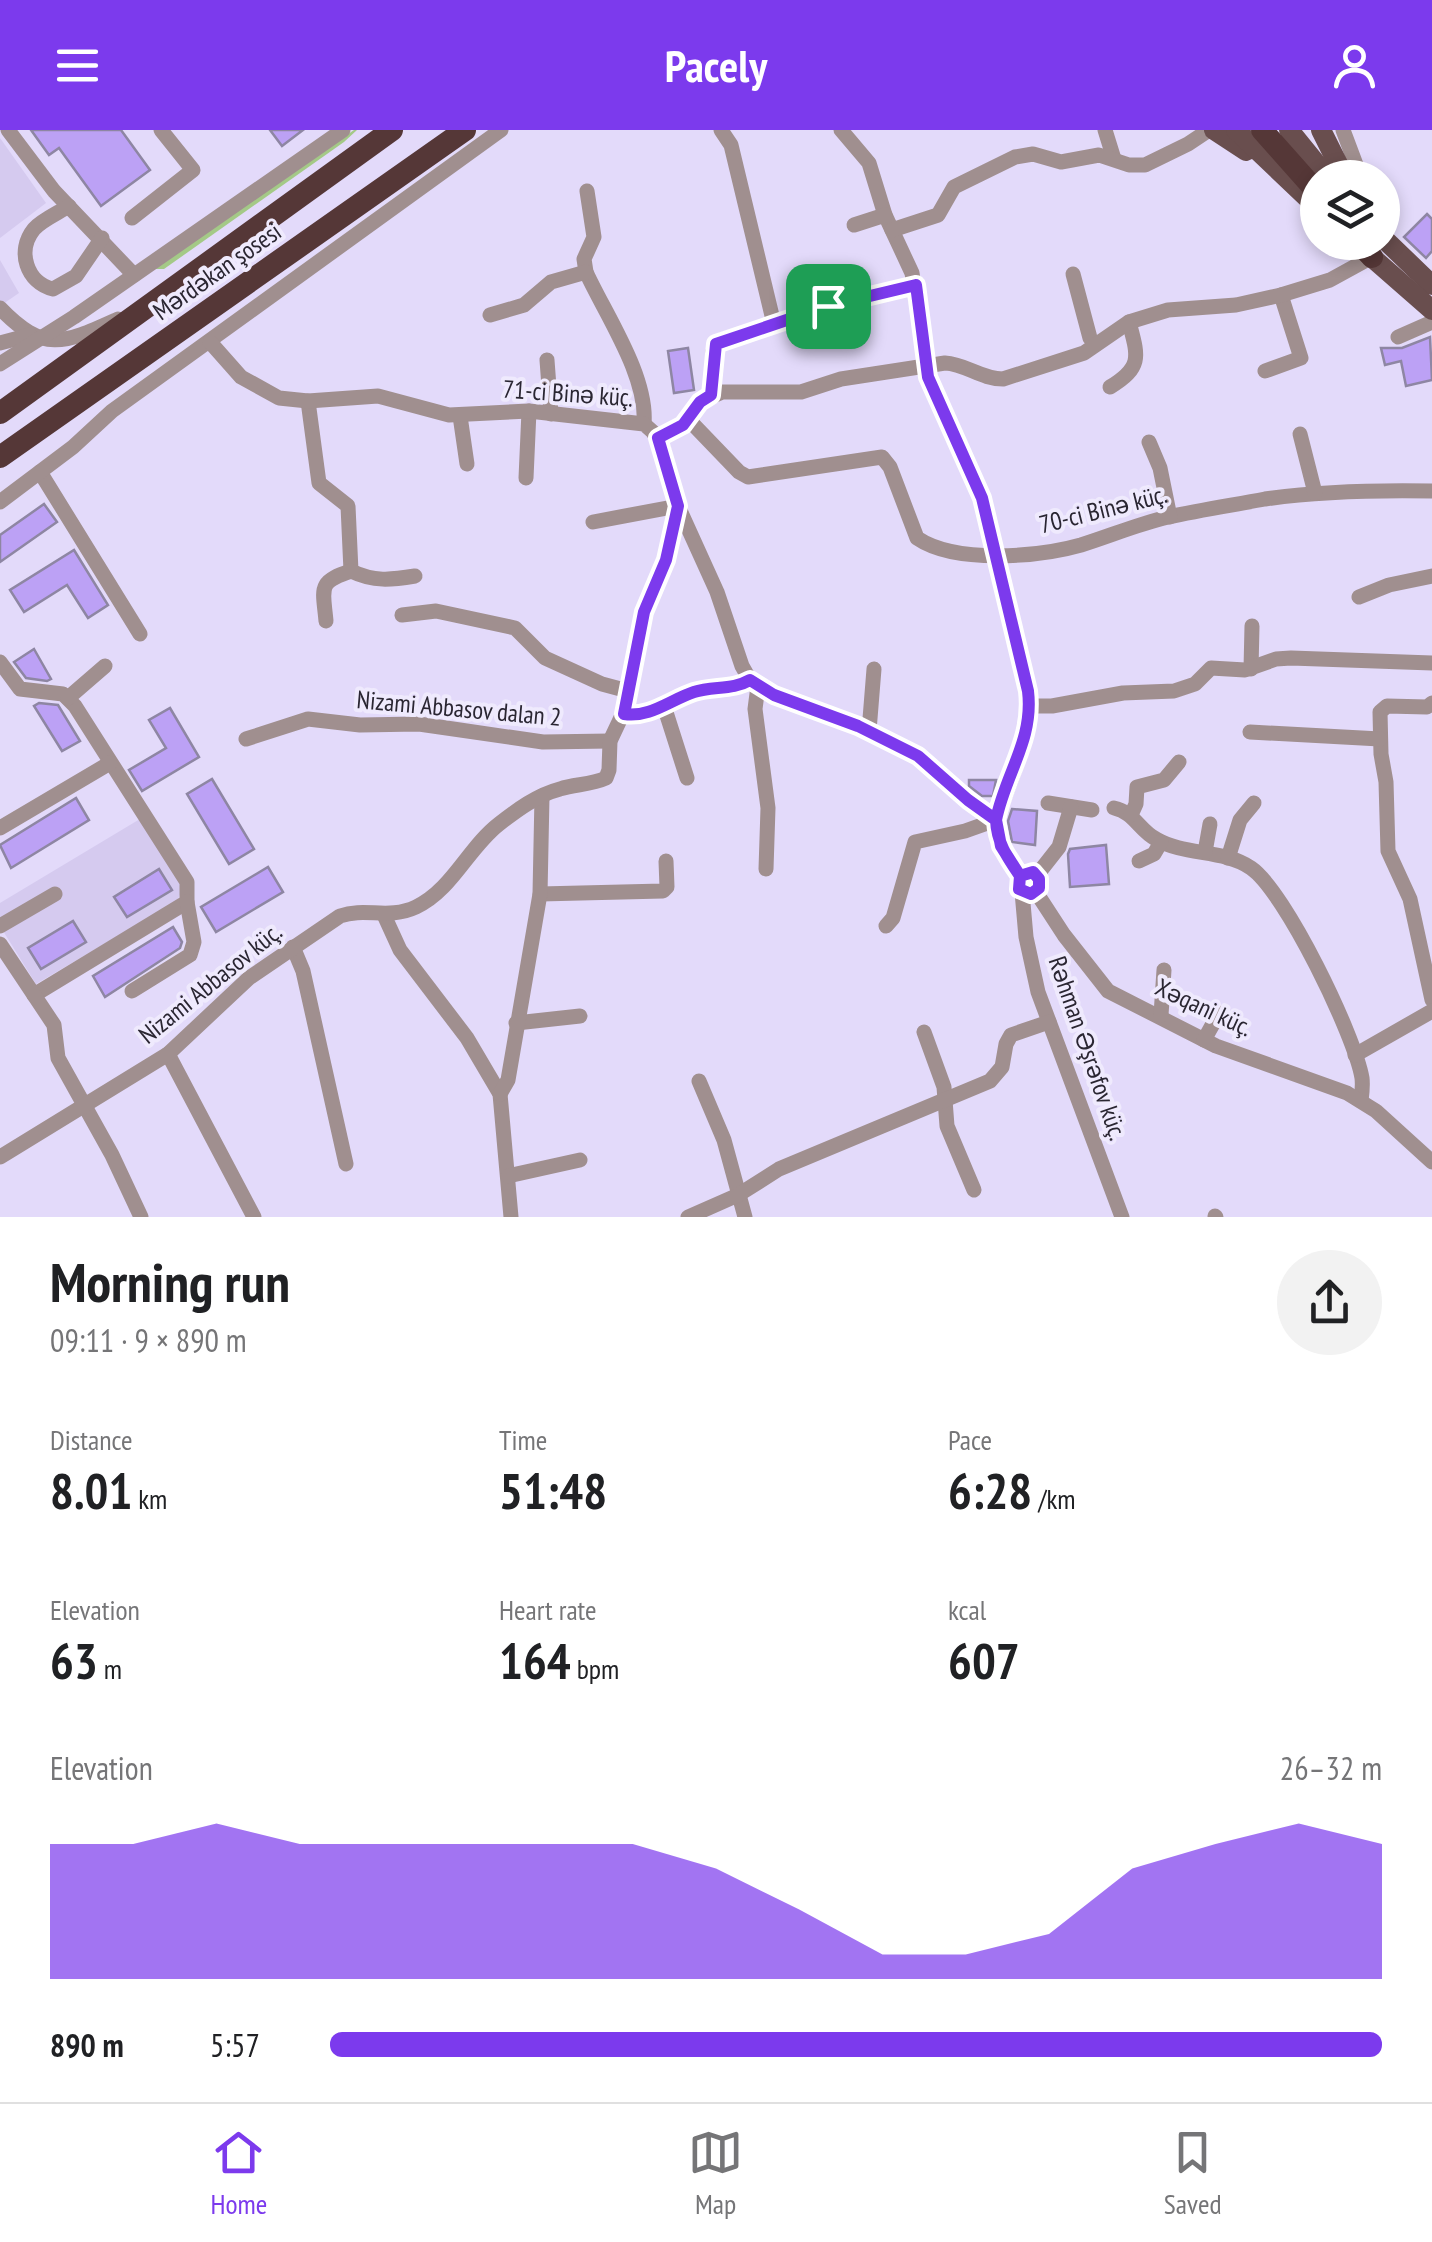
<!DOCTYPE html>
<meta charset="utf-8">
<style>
body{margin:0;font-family:"PT Sans Narrow",sans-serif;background:#f2f2f2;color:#202124;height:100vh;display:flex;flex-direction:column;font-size:38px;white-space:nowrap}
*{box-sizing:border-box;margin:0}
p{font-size:32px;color:#757577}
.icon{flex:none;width:55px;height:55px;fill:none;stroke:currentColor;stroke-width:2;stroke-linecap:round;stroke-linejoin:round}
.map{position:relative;height:1087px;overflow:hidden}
.details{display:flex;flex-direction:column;background:#fff;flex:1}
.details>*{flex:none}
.controls{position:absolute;left:1300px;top:30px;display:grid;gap:20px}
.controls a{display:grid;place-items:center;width:100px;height:100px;border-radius:50%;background:#fff;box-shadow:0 5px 15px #0003;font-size:50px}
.pin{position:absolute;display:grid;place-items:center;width:85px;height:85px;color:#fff;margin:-42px;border-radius:20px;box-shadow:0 5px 15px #0006}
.round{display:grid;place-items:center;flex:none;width:105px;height:105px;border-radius:52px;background:#f2f2f2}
.head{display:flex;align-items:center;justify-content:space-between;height:170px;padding:0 50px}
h1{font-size:55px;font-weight:600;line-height:75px}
.metrics{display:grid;grid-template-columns:repeat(3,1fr);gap:15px;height:170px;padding:10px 50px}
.metrics div{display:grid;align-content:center}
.metrics b{font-size:50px;font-weight:600}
.metrics small{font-size:28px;font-weight:400}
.metrics p{font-size:28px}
.chart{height:280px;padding:20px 50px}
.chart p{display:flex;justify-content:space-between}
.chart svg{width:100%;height:180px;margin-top:10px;fill:#7c3aed;opacity:.7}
ul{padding:0 50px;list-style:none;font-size:32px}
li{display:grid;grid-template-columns:160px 120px 1fr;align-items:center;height:75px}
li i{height:25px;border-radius:12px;background:#7c3aed}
header{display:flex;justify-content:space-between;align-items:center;height:130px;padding:0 50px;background:#7c3aed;color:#fff;font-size:45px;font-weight:600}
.tabs{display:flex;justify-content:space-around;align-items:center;height:140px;border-top:2px solid #e0e0e0;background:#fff;font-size:28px;color:#757577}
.tabs a{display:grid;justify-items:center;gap:5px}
.tabs .current{color:#7c3aed}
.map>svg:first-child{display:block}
</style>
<header><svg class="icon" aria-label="menu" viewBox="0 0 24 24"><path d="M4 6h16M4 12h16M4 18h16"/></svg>Pacely<svg class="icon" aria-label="person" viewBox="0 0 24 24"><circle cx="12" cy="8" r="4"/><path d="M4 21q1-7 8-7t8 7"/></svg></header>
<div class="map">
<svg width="1432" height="1087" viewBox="0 0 1432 1087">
<rect width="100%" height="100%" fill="#e3dafa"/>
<!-- built -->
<g fill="#d5caef">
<path d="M0 8 46 73 0 108Z"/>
<path d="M0 130 19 163 0 176Z"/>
<path d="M140 689 183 758 177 771 36 854 0 796V773Z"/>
</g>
<!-- green -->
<path fill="#a4c987" d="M354 0H357L344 12 164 139H153Z"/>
<!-- building -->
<g fill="#bca1f5" stroke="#8e86a3" stroke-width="2.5">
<path d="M31 0H121L150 40 101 76 59 18 49 25Z"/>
<path d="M270 0H303L282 16Z"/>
<path d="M1427 84 1432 89V121L1426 128 1404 107Z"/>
<path d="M1430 207 1432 250 1406 256 1401 231 1385 235 1381 218H1402Z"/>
<path d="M688 218 694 260 674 263 668 221Z"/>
<path d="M44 374 57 392 0 432V405Z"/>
<path d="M74 420 108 475 88 488 67 455 24 482 10 460Z"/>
<path d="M34 519 51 549 47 551 26 548 14 532Z"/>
<path d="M39 573 58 575 80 611 62 621 34 576Z"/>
<path d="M170 578 199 627 142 661 129 640 166 618 149 590Z"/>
<path d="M212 649 254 719 229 734 187 664Z"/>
<path d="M969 650H996L993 666H982L969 656Z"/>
<path d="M76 668 89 690 11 738 0 715Z"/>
<path d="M1012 679 1037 681 1035 715 1012 712 1008 691Z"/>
<path d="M1106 715 1109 754 1070 757 1068 724 1070 719Z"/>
<path d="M268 737 283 762 216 802 201 777Z"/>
<path d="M159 739 172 760 127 787 114 767Z"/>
<path d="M73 791 86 812 41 839 28 818Z"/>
<path d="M173 797 182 812 180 818 105 867 93 846Z"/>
</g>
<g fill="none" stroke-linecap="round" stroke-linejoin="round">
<!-- minor -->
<g stroke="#a08f8f" stroke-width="15">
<path d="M8 0 54 61 134 145"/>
<path d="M721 0 731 15 774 194"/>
<path d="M841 0 869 33 885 85 912 143 928 247 974 347 997 425 1030 576 1023 617 996 690 1001 716 1020 746"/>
<path d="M1105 0 1114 29"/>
<path d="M1343 0 1361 48"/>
<path d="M587 61 594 107 584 129 586 142C605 184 648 246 644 294"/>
<path d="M69 76C58 83 42 90 34 99 16 121 27 153 53 159L76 146 102 108"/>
<path d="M132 88 193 40 161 0"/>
<path d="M854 95 885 85"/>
<path d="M892 100 938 85 954 57 1015 27 1033 24 1061 32 1099 25 1129 35H1145L1188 14 1209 0"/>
<path d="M1073 144 1090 208 1095 215"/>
<path d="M0 178C44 224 65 213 118 189"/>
<path d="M490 185 524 175 551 152 586 142"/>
<path d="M1398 207 1432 192"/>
<path d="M0 213 30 205"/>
<path d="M547 230 551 284"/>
<path d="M0 234 74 187 343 0"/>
<path d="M1265 241 1301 228 1281 165"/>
<path d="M1110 257C1143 237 1138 226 1129 192"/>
<path d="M711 265 713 221 722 210 861 166 916 155"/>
<path d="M308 271 319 353 348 376 351 441"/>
<path d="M460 286 467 334"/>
<path d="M688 289 739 342 748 347 882 327 890 337 917 408C955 434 1039 427 1081 415 1110 406 1138 394 1168 387 1200 380 1233 375 1265 369 1321 361 1376 360 1432 361"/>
<path d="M1300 304 1315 363"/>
<path d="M658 308 683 295 699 272 722 262H801L841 249 945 233C966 234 981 249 1003 249L1084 223 1129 192 1168 180 1236 175 1281 165 1330 150 1372 127"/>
<path d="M1149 312 1160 338 1170 387"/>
<path d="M40 342 140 504"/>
<path d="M526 348 529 281"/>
<path d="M0 372 73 317 112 281 501 0"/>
<path d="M593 392 678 376 717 462 742 536 750 550 775 565 858 597 918 625 968 670 996 690"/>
<path d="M1359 467 1389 455 1432 446"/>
<path d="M402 485 436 481 515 498 545 528 602 554 628 561"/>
<path d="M326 491C323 458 317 452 351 441 374 452 391 450 415 446"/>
<path d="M0 532 20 559 63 564 75 576 187 752V772L34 865"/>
<path d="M1251 539 1252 496"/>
<path d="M758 556 755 579 768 678 766 739"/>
<path d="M68 568 105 536"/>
<path d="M1432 573 1427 577 1387 576 1380 582 1381 624 1386 652 1388 721 1410 769 1432 870"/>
<path d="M664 576 687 648"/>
<path d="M1030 576H1052L1123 563 1174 561 1195 554 1211 538 1245 540 1276 529 1291 528 1432 533"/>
<path d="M624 584C650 588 670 570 694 562 713 556 733 560 750 550"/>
<path d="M869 601 874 539"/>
<path d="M1250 602 1380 609"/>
<path d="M246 609 308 589 360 595 419 594 543 612 610 611"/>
<path d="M1048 673 1092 680"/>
<path d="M1114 678C1134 682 1139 700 1156 709 1185 726 1223 719 1251 738 1285 761 1355 906 1362 948 1363 956 1362 963 1361 971"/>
<path d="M1131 685 1136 674 1137 657 1164 650 1179 632"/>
<path d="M0 698 110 633"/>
<path d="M1205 722 1210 694"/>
<path d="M1228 728 1240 690 1254 673"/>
<path d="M1139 731 1154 724 1161 712"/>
<path d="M1037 745 1059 717 1071 677"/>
<path d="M1022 762 1026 807 1038 862 1122 1087"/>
<path d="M1036 762 1064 805 1108 861 1216 916 1347 963 1376 981 1432 1032"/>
<path d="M540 764 663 761 667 757 666 731"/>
<path d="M384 785 400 820 467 908 500 964 511 1087"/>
<path d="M0 796 55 764"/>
<path d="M886 796 893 788 915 712 965 701 996 690"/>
<path d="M0 814 54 895 58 928 112 1025 141 1087"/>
<path d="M293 817 303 841 346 1034"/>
<path d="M132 861 190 825 194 812 187 772"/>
<path d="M1161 885 1164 840"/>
<path d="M516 893 580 886"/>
<path d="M924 902 944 957 947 996 974 1060"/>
<path d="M1204 910 1219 883"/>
<path d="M168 924 254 1087"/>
<path d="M1355 925 1432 881"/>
<path d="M699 951 724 1010 745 1087"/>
<path d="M500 964 508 950 540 764 542 666"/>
<path d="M0 1027 168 924 249 848 340 786C366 777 388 790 416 777 452 760 468 718 499 694 517 680 537 665 560 659 575 654 591 655 606 648L609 640 610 611 626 577 644 482 666 430 678 376 663 318 653 302 644 294 529 281 449 285 378 266 308 271 279 268 241 247 210 212"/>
<path d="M508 1046 580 1030"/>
<path d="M1215 1086 1216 1087"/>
<path d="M688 1087 738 1065 779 1039 990 951 1002 937 1006 914 1011 905 1049 892"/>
</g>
<!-- major -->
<g stroke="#694e4e" stroke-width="20">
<path d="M1214 0 1246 21"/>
<path d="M1236 0 1318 78"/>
<path d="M1289 0 1328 48"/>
<path d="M1321 0 1345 48"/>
<path d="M1382 107 1432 155"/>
<path d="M1360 117 1432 180"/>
</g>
<!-- highway -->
<g stroke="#553737" stroke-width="22">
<path d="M1262 0 1318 63"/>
<path d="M1359 112 1372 127"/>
<path d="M0 283 392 0"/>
<path d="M0 327 465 0"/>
</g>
</g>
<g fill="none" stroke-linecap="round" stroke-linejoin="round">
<!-- route casing -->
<g stroke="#fff" stroke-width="20">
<path id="route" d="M828 176 716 214 711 265 700 272 683 295 658 308 678 376 666 430 644 482 624 584C650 588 670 570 694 562 713 556 733 560 750 550L774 565 858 596 918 626 968 670 996 690 1001 716 1020 746 1019 759 1031 764 1039 758V749L1033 742 1020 746C1007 727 997 713 996 690 1005 644 1034 610 1028 561L982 368 928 247 916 155 828 176"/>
</g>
<!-- route -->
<use href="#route" stroke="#7c3aed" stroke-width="12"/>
</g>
<g text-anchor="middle" stroke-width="8" stroke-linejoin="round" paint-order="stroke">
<!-- street labels -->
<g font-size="25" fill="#2a2632" stroke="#efeafd">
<text transform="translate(217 141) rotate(-35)" y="9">Mərdəkan şosesi</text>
<text transform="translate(568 263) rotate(4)" y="9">71-ci Binə küç.</text>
<text transform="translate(1103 379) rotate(-14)" y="9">70-ci Binə küç.</text>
<text transform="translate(459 578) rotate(5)" y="9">Nizami Abbasov dalan 2</text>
<text transform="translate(210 853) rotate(-39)" y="9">Nizami Abbasov küç.</text>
<text transform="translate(1204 877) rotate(25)" y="9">Xəqani küç.</text>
<text transform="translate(1088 918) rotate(71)" y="9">Rəhman Əşrəfov küç.</text>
</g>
</g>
</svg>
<div class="controls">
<a><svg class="icon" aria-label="layers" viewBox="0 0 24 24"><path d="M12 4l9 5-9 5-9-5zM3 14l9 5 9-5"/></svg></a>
</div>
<div class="pin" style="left:828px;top:176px;background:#1e9e55"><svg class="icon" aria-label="arrive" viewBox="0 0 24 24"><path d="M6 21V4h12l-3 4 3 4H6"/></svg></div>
</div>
<section class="details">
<div class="head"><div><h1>Morning run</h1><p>09:11 · 9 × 890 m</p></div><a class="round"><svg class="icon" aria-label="share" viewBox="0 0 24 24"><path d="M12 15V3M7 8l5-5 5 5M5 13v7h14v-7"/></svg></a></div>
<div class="metrics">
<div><p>Distance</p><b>8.01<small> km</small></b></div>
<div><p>Time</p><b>51:48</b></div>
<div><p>Pace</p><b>6:28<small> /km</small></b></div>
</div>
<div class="metrics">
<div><p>Elevation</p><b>63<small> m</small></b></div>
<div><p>Heart rate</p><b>164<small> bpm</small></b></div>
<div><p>kcal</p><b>607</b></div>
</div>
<div class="chart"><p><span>Elevation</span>26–32 m</p>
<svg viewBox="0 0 160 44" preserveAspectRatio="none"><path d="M0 44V11L10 11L20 6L30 11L40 11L50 11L60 11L70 11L80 17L90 27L100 38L110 38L120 33L130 17L140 11L150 6L160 11V44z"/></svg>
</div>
<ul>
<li><b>890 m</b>5:57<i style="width:100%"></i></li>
</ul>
</section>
<nav class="tabs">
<a class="current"><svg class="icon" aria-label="home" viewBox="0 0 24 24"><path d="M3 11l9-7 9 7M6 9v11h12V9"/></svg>Home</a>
<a><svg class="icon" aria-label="map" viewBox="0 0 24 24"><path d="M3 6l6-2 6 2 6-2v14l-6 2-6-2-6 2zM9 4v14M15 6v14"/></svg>Map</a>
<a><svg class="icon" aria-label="saved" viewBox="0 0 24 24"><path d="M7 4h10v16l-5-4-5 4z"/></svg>Saved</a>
</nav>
